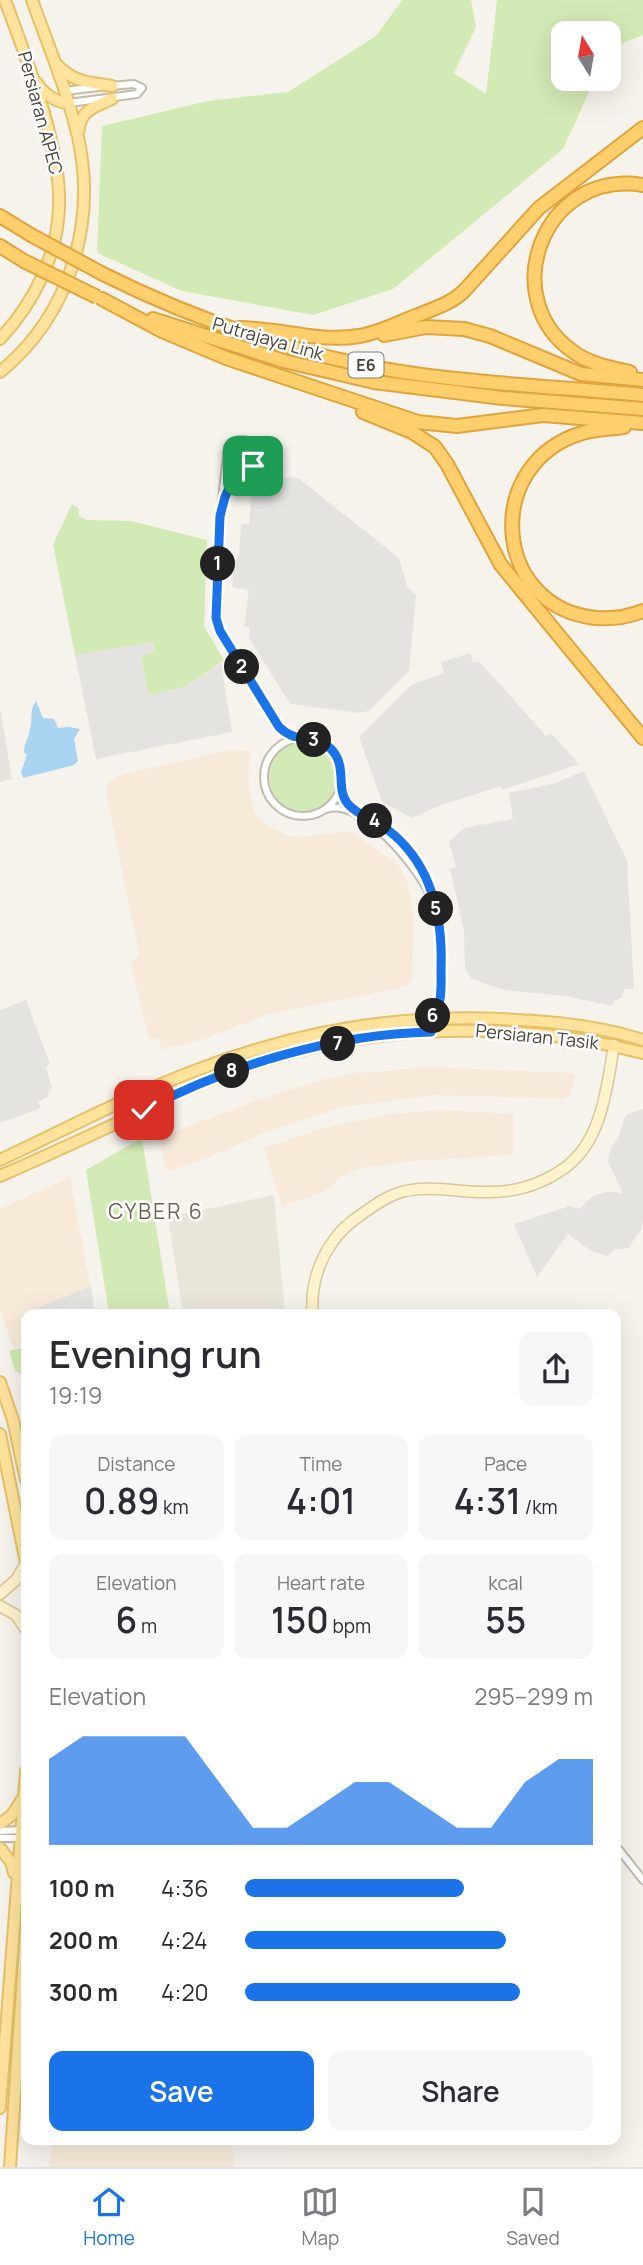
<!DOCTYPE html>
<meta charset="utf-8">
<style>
body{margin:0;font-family:Manrope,sans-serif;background:#f7f7f7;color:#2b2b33;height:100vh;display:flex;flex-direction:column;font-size:26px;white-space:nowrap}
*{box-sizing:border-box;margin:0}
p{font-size:23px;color:#7c7c81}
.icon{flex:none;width:38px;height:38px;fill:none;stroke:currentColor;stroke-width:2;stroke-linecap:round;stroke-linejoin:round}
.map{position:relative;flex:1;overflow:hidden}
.details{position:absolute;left:21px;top:1309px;width:600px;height:836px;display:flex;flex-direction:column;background:#fff;border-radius:14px;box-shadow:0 7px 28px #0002}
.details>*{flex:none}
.needle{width:46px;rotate:349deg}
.buttons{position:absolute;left:551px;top:21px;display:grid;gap:14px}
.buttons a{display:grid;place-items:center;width:70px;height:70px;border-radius:14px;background:#fff;box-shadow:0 7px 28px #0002;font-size:35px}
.pin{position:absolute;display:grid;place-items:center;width:60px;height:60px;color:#fff;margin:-30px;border-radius:14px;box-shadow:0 4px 10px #0006}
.km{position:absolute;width:35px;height:35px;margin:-18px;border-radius:50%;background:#222;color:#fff;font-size:19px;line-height:35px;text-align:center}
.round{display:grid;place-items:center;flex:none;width:74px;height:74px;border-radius:14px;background:#f7f7f7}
.summary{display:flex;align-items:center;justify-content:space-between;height:119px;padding:0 28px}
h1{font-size:38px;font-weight:600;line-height:52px}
.figures{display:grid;grid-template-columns:repeat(3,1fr);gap:10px;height:119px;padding:7px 28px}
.figures div{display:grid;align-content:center;border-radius:14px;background:#f7f7f7;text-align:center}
.figures b{font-size:35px;font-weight:600}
.figures small{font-size:19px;font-weight:400}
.figures p{font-size:19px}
.chart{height:196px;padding:14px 28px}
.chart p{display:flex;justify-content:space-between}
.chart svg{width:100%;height:126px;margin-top:7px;fill:#1a73e8;opacity:.7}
.action{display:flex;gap:14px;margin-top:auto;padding:14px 28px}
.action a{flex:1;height:80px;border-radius:14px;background:#1a73e8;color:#fff;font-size:28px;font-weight:600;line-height:80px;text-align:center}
.action a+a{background:#f7f7f7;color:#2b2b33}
ul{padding:0 28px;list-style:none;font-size:23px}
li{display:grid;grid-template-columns:112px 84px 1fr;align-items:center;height:52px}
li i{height:18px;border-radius:9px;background:#1a73e8}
.tab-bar{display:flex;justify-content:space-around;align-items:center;height:98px;border-top:2px solid #e1e1e2;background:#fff;font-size:19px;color:#7c7c81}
.tab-bar a{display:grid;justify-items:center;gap:4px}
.tab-bar .active{color:#1a73e8}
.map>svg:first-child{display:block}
</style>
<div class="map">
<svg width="643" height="2167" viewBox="0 0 643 2167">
<rect width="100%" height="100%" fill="#f6f3ec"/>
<!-- residential -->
<path fill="#eae5da" d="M274 1195 285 1314H183L168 1217Z"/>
<!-- commercial -->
<g fill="#f7ead8">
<path d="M228 750 251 751 248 778 250 794 254 811 260 820 269 827 289 836 300 837 351 831 398 865 408 884 414 922 412 979 407 986 396 989 268 1014 202 1040 162 1049 159 1038 149 1039 131 966V963L139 955 106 791 110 780 117 776Z"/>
<path d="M427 1067 573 1073 576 1075 570 1095 563 1099 435 1095 343 1107 263 1133 207 1158 169 1171 165 1169 160 1137 258 1100 324 1079 351 1074Z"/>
<path d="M437 1110 513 1114 514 1153 509 1155 415 1161 360 1168 340 1176 331 1187 323 1192 282 1206 264 1148 323 1128 385 1115Z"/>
<path d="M70 1177 95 1314H26V1344L14 1348 0 1311V1209Z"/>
<path d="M52 2140H230L235 2167H50Z"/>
</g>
<!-- industrial -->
<path fill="#e6e2dd" d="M0 707 12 779 0 782Z"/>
<!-- green -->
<g fill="#d2eab5">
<path d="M402 0H471L476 27 454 73 486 94 497 0H643V35L609 49V33H564V79H595L563 149 393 289 313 315 182 291 97 253 102 126 208 101 288 92 376 36Z"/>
<path d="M72 504 78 508 79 516 87 520 131 521 207 540 204 626 224 660 185 687 148 695 141 655 153 642 75 655 53 544Z"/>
<circle cx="303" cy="777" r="34"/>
<path d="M142 1138 170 1314H109L86 1170Z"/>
<path d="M26 1346V1377L15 1371 9 1351Z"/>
</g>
<!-- parking -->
<g fill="#e5e3e0">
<path d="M261 476 298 478 399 558 407 586 416 595 409 671 369 711 360 713 290 704 249 638 250 627H244L249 590 232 587 234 562 239 556 241 524H249L252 486Z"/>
<path d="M153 642 155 652 141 656 148 695 185 687 221 663 232 732 96 759 75 655Z"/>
<path d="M470 653 473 663 479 661 546 736 551 733 579 764 502 790 501 786 436 807 412 818 382 802 359 737 411 685 444 673 441 662Z"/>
<path d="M584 771 627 861 634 989H625L622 997 614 1001 612 1006 566 996 504 990 472 979 465 969 464 930 450 869 456 867 449 842 464 828 513 819 509 793 553 784Z"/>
<path d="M26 1000 50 1064 46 1067 52 1088 47 1097 38 1102 41 1108 0 1123V1010Z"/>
<path d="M643 1109V1221L641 1230 628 1248 614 1250 608 1256 591 1251 568 1234 537 1277 514 1224 570 1206 579 1209 593 1196 608 1191 623 1194 608 1161 610 1150 618 1138 624 1119 628 1114Z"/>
<path d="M91 1286 95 1314H26V1333L21 1315Z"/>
</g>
<!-- water -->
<path fill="#a9d4f2" d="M36 701 43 718 54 719 58 728 69 727 80 729 74 739 78 761 74 765 23 778 21 772 27 755 24 752C24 743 29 738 30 729 33 718 29 711 36 701Z"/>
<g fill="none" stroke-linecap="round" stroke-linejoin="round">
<!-- street casing -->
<g stroke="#c2bbae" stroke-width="10">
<g id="street">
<path d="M110 86 134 84 142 88"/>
<path d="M64 91 99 87"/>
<path d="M69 103 137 94 142 88"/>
<circle cx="242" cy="455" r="15"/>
<path d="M227 456 220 516 218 625 279 727 294 739"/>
<path d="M224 499 231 484 248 470"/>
<circle cx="303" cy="777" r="39"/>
<path d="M342 775V789L348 805 390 832 422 868 431 886 442 952 440 1009 431 1019V1032"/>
<path d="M326 809C361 797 417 866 430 895"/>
<path d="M0 1831 21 1830"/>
<path d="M0 1838H21"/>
<path d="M616 1846 643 1880"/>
</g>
</g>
<!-- secondary casing -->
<g stroke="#d6c79b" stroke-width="13">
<g id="secondary">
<path d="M313 1314C310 1290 318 1262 332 1243 340 1230 350 1222 362 1214 376 1204 389 1195 405 1191 434 1185 462 1193 490 1192 517 1192 544 1183 566 1167 602 1140 607 1087 614 1045"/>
<path d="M0 1594 16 1580 26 1563"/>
<path d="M0 1606 16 1615 26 1630"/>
</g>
</g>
<!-- primary casing -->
<g stroke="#e6c16a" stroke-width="14">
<g id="primary">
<path d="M56 64C75 83 87 82 112 86"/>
<path d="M37 83C43 93 56 103 69 103"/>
<path d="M79 129C80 110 97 106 112 99"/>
<path d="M0 339C33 304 57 257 59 208 62 147 26 58 5 0"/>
<path d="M0 372C70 315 97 223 78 137 67 90 48 45 32 0"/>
<path d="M0 1160C64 1130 128 1096 194 1071 297 1031 407 1012 517 1020 559 1022 603 1027 643 1040"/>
<path d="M0 1176C44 1157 87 1137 130 1117 156 1105 180 1091 207 1081 344 1025 500 1016 643 1053"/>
<path d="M0 1382 13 1420 26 1480"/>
<path d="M0 1434 26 1563"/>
<path d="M0 1824 12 1815 23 1798"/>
<path d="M0 1848 11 1862 14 1873"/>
<path d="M0 2108 26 1771"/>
<path d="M10 2167 26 1931"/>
</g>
</g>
<!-- highway casing -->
<g stroke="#e0a43c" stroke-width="16">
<g id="highway">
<path d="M0 216 31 235"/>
<path d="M0 246 24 261"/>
<path d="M103 274C185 315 269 345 358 364 448 383 550 386 643 395"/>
<path d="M102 299 162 331 226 358 418 422 457 426 543 415 643 423"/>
<path d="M153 319 284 361 374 382 503 398 643 409"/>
<path d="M239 328C279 328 319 343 359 336 379 333 397 323 416 316 432 309 451 304 464 291L539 208 643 128"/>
<path d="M384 335 426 327 464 329 490 336 581 374 643 380"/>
<path d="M630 372C611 368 591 364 575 353 495 300 542 169 643 185"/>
<path d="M363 412 412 432 435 447 447 464 501 565 643 738"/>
<path d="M624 427C610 429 595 429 582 433 481 464 493 608 596 618 612 619 628 617 643 611"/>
</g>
</g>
<!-- street -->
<use href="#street" stroke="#fff" stroke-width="6"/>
<!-- secondary -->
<use href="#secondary" stroke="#fff3cd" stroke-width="10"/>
<!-- primary -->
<use href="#primary" stroke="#ffe39c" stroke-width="10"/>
<!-- highway -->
<use href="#highway" stroke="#ffcf6e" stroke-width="12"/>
<!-- highway-bridge casing -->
<g stroke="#e0a43c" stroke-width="16" stroke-linecap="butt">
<g id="highway-bridge">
<path d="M31 235 103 274"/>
<path d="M24 261 97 297"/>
</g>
</g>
<!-- highway-bridge -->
<use href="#highway-bridge" stroke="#ffcf6e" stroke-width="12"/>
</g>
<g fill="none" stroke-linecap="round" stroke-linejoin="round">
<!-- route casing -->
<g stroke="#fff" stroke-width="14">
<path id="route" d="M144 1110C230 1065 334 1034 431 1032V1019C443 1005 441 987 441 969 443 916 432 864 388 830 376 821 357 815 348 804 335 789 348 766 331 749 312 731 299 746 279 727L220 631 216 618 220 516 225 497 231 484 253 466"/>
</g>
<!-- route -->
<use href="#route" stroke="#1a73e8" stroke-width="9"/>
</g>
<g text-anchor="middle" stroke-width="5" stroke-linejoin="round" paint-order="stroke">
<!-- shield labels -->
<rect fill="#fff" stroke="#817c74" stroke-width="2" x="348.5" y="352.5" width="35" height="25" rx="5"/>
<g font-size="16" font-weight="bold" fill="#4b4439">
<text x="366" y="371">E6</text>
</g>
<!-- street labels -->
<g font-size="18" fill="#4b4439" stroke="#fff">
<text transform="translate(40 113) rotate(75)" y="6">Persiaran APEC</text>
<text transform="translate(268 339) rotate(16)" y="6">Putrajaya Link</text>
<text transform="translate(537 1037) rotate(6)" y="6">Persiaran Tasik</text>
</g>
<!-- quarter labels -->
<g font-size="21" letter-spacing="2" fill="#6e6250" stroke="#fff">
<text x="156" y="1219">CYBER 6</text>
</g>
</g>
</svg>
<div class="buttons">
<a><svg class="needle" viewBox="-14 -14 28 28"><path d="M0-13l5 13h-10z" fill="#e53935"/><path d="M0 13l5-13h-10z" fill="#7c7c81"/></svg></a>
</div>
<div class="pin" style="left:253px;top:466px;background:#1e9e55"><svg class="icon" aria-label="arrive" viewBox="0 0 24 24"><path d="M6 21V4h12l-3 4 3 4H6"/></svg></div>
<div class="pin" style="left:144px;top:1110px;background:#d93025"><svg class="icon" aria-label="check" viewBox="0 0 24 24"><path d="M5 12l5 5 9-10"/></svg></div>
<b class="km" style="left:218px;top:564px">1</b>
<b class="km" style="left:242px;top:667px">2</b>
<b class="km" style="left:314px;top:740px">3</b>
<b class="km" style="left:375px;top:821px">4</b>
<b class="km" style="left:436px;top:909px">5</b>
<b class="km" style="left:433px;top:1016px">6</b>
<b class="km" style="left:338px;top:1044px">7</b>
<b class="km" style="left:232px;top:1071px">8</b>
<section class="details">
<div class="summary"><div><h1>Evening run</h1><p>19:19</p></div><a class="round"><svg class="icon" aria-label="share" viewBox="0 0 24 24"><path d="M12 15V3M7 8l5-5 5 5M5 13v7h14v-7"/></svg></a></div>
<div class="figures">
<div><p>Distance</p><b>0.89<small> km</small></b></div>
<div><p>Time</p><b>4:01</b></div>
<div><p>Pace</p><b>4:31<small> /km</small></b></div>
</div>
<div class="figures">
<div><p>Elevation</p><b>6<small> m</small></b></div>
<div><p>Heart rate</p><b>150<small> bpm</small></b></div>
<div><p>kcal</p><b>55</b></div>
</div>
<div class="chart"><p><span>Elevation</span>295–299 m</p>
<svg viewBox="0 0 160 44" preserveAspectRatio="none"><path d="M0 44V14L10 6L20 6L30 6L40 6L50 22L60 38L70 38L80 30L90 22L100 22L110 30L120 38L130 38L140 22L150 14L160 14V44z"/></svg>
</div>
<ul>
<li><b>100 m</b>4:36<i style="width:63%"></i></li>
<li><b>200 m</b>4:24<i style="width:75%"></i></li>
<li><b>300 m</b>4:20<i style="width:79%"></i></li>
</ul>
<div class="action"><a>Save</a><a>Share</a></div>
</section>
</div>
<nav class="tab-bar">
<a class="active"><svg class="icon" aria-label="home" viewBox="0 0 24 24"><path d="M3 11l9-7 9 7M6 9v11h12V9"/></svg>Home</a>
<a><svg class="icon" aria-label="map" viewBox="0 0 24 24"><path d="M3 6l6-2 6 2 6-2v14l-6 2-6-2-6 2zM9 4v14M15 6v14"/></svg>Map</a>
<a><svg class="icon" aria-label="saved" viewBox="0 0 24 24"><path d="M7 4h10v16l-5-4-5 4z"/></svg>Saved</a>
</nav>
